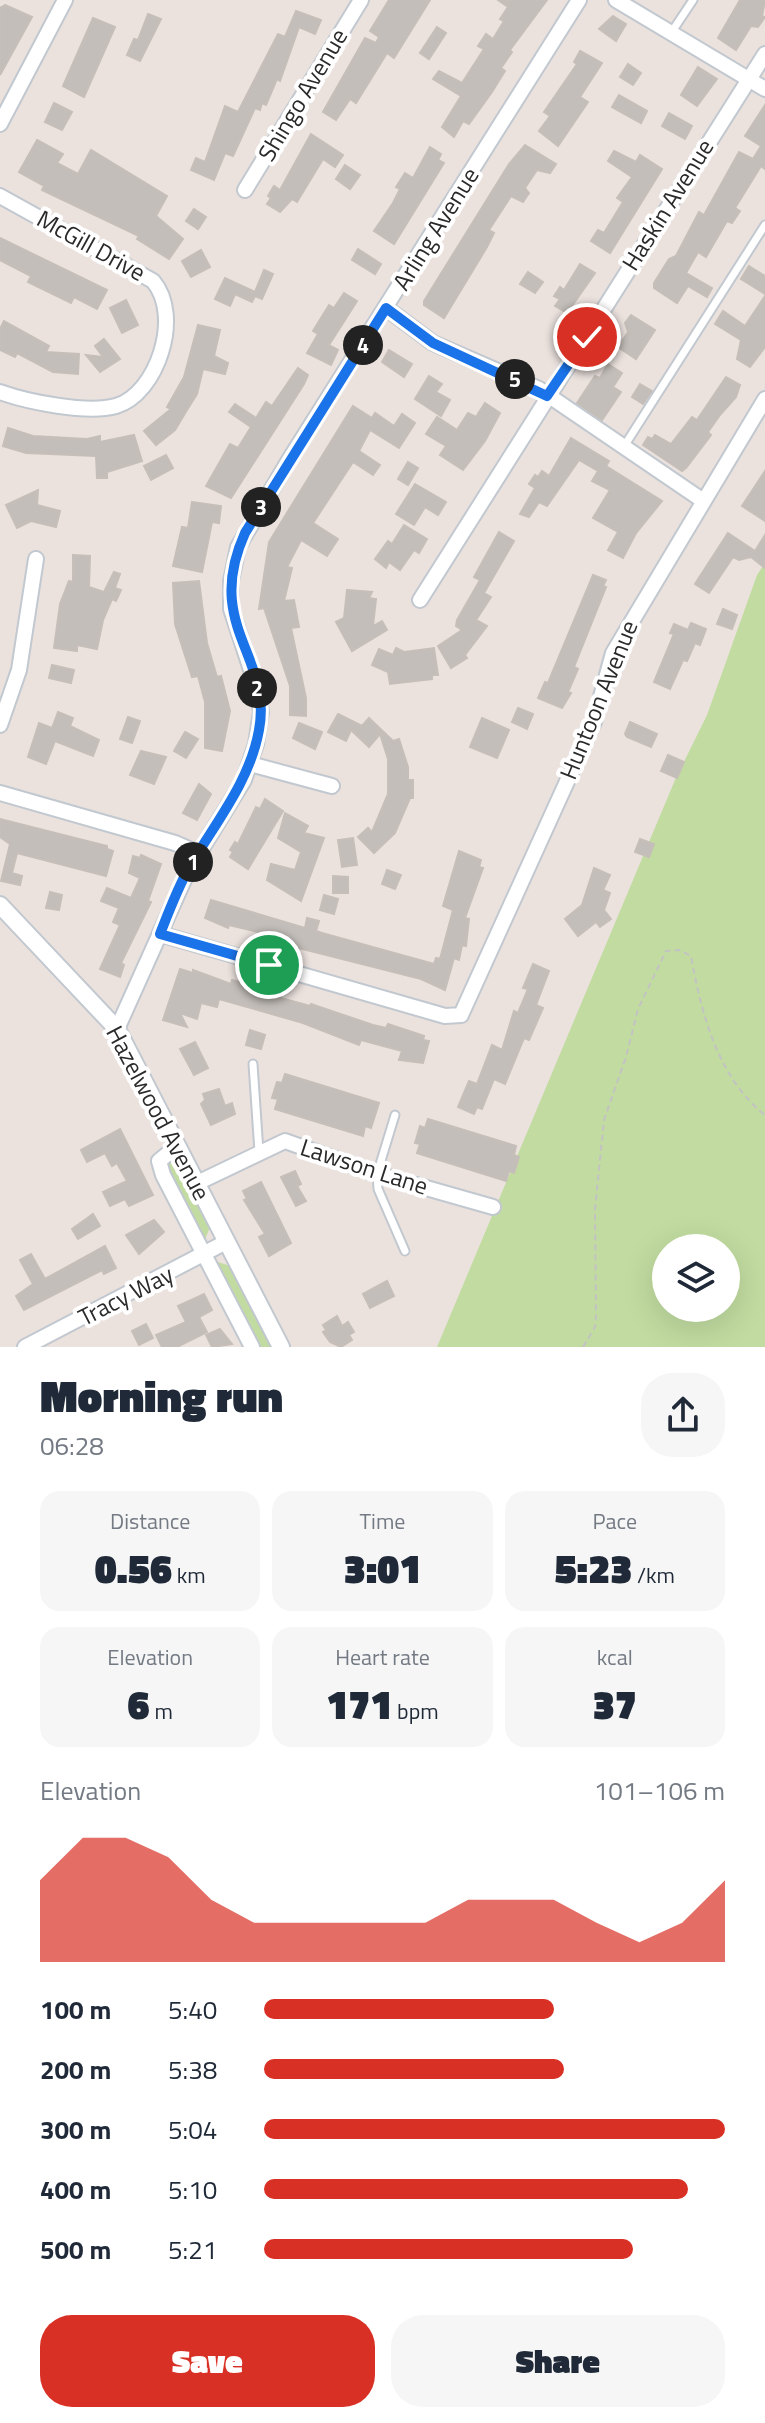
<!DOCTYPE html>
<meta charset="utf-8">
<style>
body{margin:0;font-family:"Titillium Web",sans-serif;background:#f6f6f7;color:#1f2937;height:100vh;display:flex;flex-direction:column;font-size:30px;white-space:nowrap}
*{box-sizing:border-box;margin:0}
p{font-size:26px;color:#747a83}
.icon{flex:none;width:44px;height:44px;fill:none;stroke:currentColor;stroke-width:2;stroke-linecap:round;stroke-linejoin:round}
.map{position:relative;height:1347px;overflow:hidden}
.panel{display:flex;flex-direction:column;background:#fff;flex:1}
.panel>*{flex:none}
.tools{position:absolute;left:652px;top:1234px;display:grid;gap:16px}
.tools a{display:grid;place-items:center;width:88px;height:88px;border-radius:50%;background:#fff;box-shadow:0 8px 32px #0002;font-size:40px}
.pin{position:absolute;display:grid;place-items:center;width:68px;height:68px;color:#fff;margin:-34px;border:4px solid #fff;border-radius:50%;box-shadow:0 2px 8px #0007}
.km{position:absolute;width:40px;height:40px;margin:-20px;border-radius:50%;background:#222;color:#fff;font-size:22px;line-height:40px;text-align:center}
.round{display:grid;place-items:center;flex:none;width:84px;height:84px;border-radius:32px;background:#f6f6f7}
.overview{display:flex;align-items:center;justify-content:space-between;height:136px;padding:0 40px}
h1{font-size:44px;font-weight:800;line-height:60px}
.metrics{display:grid;grid-template-columns:repeat(3,1fr);gap:12px;height:136px;padding:8px 40px}
.metrics div{display:grid;align-content:center;border-radius:20px;background:#f6f6f7;text-align:center}
.metrics b{font-size:40px;font-weight:800}
.metrics small{font-size:22px;font-weight:400}
.metrics p{font-size:22px}
.chart{height:224px;padding:16px 40px}
.chart p{display:flex;justify-content:space-between}
.chart svg{width:100%;height:144px;margin-top:8px;fill:#d93025;opacity:.7}
.primary-button{display:flex;gap:16px;margin-top:auto;padding:16px 40px}
.primary-button a{flex:1;height:92px;border-radius:32px;background:#d93025;color:#fff;font-size:32px;font-weight:800;line-height:92px;text-align:center}
.primary-button a+a{background:#f6f6f7;color:#1f2937}
ul{padding:0 40px;list-style:none;font-size:26px}
li{display:grid;grid-template-columns:128px 96px 1fr;align-items:center;height:60px}
li i{height:20px;border-radius:10px;background:#d93025}
.map>svg:first-child{display:block}
</style>
<div class="map">
<svg width="765" height="1347" viewBox="0 0 765 1347">
<rect width="100%" height="100%" fill="#ebe2de"/>
<!-- green -->
<g fill="#c1dba0" fill-rule="evenodd">
<path d="M765 563V1347H437L675 780 707 715 757 575ZM666 1248H726V1308H666Z"/>
<path d="M172 1159 210 1227 204 1242 165 1165Z"/>
<path d="M218 1262 230 1266 273 1347H255L216 1266Z"/>
</g>
<!-- building -->
<g fill="#c3beb9" stroke="#c6beb8" stroke-width="2">
<path d="M389 0H430L394 58 387 53 356 103 350 99 336 120 323 112 365 38 376 43 379 37 370 31Z"/>
<path d="M498 0H547L510 50 512 52 501 68 505 71 492 92 469 124 463 121 454 137 442 127 461 96 433 79 439 71 462 83 484 49 478 46 486 34 493 39 504 21 500 19 508 7Z"/>
<path d="M740 0H765L762 16 765 17 758 27 751 26 736 50 718 38Z"/>
<path d="M5 5 32 17 0 75V8Z"/>
<path d="M296 11 321 20 315 34 299 27 280 81 277 79 266 105 262 103 260 110 255 108 233 156 225 153 214 180 191 170 196 158 205 162 225 106 238 112 278 34 285 37Z"/>
<path d="M148 14 161 19 140 61 127 55 134 39 138 40Z"/>
<path d="M613 16 626 24 616 41 599 29Z"/>
<path d="M93 18 115 27 84 97 63 86Z"/>
<path d="M437 27 446 33 429 59 420 53Z"/>
<path d="M580 51 602 63 580 97 588 102 558 146 539 131 550 116 544 112 577 64 574 62Z"/>
<path d="M628 64 641 73 633 85 620 77Z"/>
<path d="M698 67 717 79 697 106 681 95Z"/>
<path d="M619 95 647 111 641 123 612 107Z"/>
<path d="M54 103 72 112 62 130 45 122Z"/>
<path d="M765 105V169L761 166 735 208 740 211 732 223 727 221 706 257 698 252 686 273 712 288 707 297 688 286 677 303 654 288V283L669 259 676 256 699 212 704 215 739 152 753 159 761 146 745 136Z"/>
<path d="M669 113 692 126 685 139 662 126Z"/>
<path d="M311 134 343 155 335 167 323 159 297 202 292 199 280 212 267 204 271 198 268 196 274 186 280 190Z"/>
<path d="M37 140 63 154 57 163 78 174 91 150 167 196 156 216 183 239 169 259 137 239 139 236 42 190 44 186 19 172Z"/>
<path d="M525 145 556 164 550 173 537 170 525 188 529 193 523 202 511 196 489 230 494 233 487 247 444 318 424 305V301L509 164Z"/>
<path d="M430 147 441 154 438 160 444 163 394 244 374 231 393 203 400 189 396 187 405 173 413 178Z"/>
<path d="M614 151 636 162 640 155 662 169 610 253 591 241 598 230 604 233 623 202 617 198 632 177 608 161Z"/>
<path d="M345 165 360 175 350 189 336 179Z"/>
<path d="M194 209 206 217 198 229 186 221Z"/>
<path d="M0 238 107 290 97 309 74 297 71 303 28 282 31 276 0 260Z"/>
<path d="M358 249 381 264 375 274 352 260Z"/>
<path d="M201 250 210 267 191 277 182 261Z"/>
<path d="M580 264 595 273 567 313 555 306 560 299 554 296 560 287 564 290Z"/>
<path d="M749 266 765 276V294L741 279Z"/>
<path d="M264 270 273 274 262 299 255 296 252 302 235 294 230 306 215 299 225 278 255 292Z"/>
<path d="M528 272 543 282 535 293 520 284Z"/>
<path d="M344 293 357 301 329 345 338 350 331 365 307 353 318 334 313 331 329 305 334 308Z"/>
<path d="M765 296V347L750 367 737 359 741 340 715 324 723 311 745 326Z"/>
<path d="M126 300 138 325 122 333 110 308Z"/>
<path d="M631 315 655 330 636 359 618 347 628 332 625 323Z"/>
<path d="M4 321 49 346 46 352 79 354 78 374 53 372 17 353 15 357 0 350V329Z"/>
<path d="M198 325 220 330 214 356 228 363 225 374 203 369 197 394 187 410 175 430 156 445 144 431 171 409 167 407 184 377Z"/>
<path d="M104 339 120 359 100 372 86 355 103 357 95 346Z"/>
<path d="M389 350 412 364 404 377 382 362Z"/>
<path d="M608 364 622 373 613 387 621 392 602 420 577 403 595 376 600 378Z"/>
<path d="M298 368 308 375 304 384 231 498 206 486 230 444 238 448 251 427 229 412 235 404 256 418 266 402 272 406Z"/>
<path d="M429 376 442 384 436 392 450 400 441 416 415 399Z"/>
<path d="M726 377 740 385 736 397 720 415 708 432 711 435 686 468 682 471 643 445 648 437 652 439 655 435 671 444 692 417 697 420Z"/>
<path d="M640 384 652 391 643 404 632 397Z"/>
<path d="M485 403 500 413 485 441 463 470 440 455 446 446 426 434 437 417 457 430 468 413 476 417Z"/>
<path d="M353 406 372 418 375 413 394 426 402 414 415 423 399 448 370 430 359 451 380 465 373 475 353 462 313 523 338 539 327 556 301 540 287 567 292 568 284 601 294 600 299 627 291 628 306 698V716L290 715V686L264 608 259 609 269 542Z"/>
<path d="M8 428 33 436 87 439 100 436V442L134 435 142 461 107 472V478H97L96 456 26 453 3 446Z"/>
<path d="M571 438 609 461 606 466 662 501 636 533 623 558 608 550 618 532 593 518 610 490 592 481 598 471 579 460 547 506 539 502 529 517 520 514 535 488 529 484 535 475 538 477 542 471 549 476Z"/>
<path d="M166 455 173 468 151 480 144 466Z"/>
<path d="M408 462 418 468 408 485 398 479Z"/>
<path d="M765 471V521L742 506Z"/>
<path d="M415 484 446 502 438 515 425 507 414 525 396 514Z"/>
<path d="M38 490 37 505 60 511 56 527 31 521 17 528 6 505Z"/>
<path d="M192 502 221 506 219 523 212 522 202 572 173 566 182 527 188 528Z"/>
<path d="M404 525 427 539 419 553 414 550 400 570 389 562 386 568 375 559 388 541 392 544Z"/>
<path d="M499 532 514 541 484 593 491 597 476 620 487 626 465 655 467 658 451 668 438 646 462 630 456 626 457 620 480 580 474 577Z"/>
<path d="M728 533 755 551 765 535V568L751 557 739 560 733 557 709 593 695 584Z"/>
<path d="M73 555 90 556 89 587 104 592 114 572 120 574 115 588 121 590 116 601 112 599 103 620 97 649 77 645V651L54 648 60 604 69 581 73 582Z"/>
<path d="M593 575 606 580 603 586 606 587 574 667 578 669 568 692 571 693 562 708 538 698 545 682 548 683Z"/>
<path d="M199 581 207 643 217 677 221 676 230 711 222 751 205 748V702L198 676 192 677 175 624 173 583Z"/>
<path d="M347 590 372 592 369 598 376 599 373 626 382 621 387 630 352 651 336 622 344 618Z"/>
<path d="M723 609 737 615 732 629 717 624Z"/>
<path d="M691 623 706 629 700 645 695 643 687 661 683 660 670 689 654 682 674 634 670 633 674 624 688 630Z"/>
<path d="M396 648 404 652 434 648 438 675H432V679L390 684 388 672 372 665 379 649 393 655Z"/>
<path d="M52 665 74 670 71 683 49 678Z"/>
<path d="M518 708 533 714 527 729 512 722Z"/>
<path d="M58 712 73 718 70 726 99 740 93 756 55 741 46 764 28 757 39 723 52 728Z"/>
<path d="M338 714 362 726 369 718 393 741 399 739 408 767V780H413V798H410L395 833 374 853 358 837 368 828 372 832 388 794V759L380 734 369 747 351 730 346 741 328 732Z"/>
<path d="M128 717 140 721 132 743 120 739Z"/>
<path d="M482 718 509 730 497 758 470 747Z"/>
<path d="M630 722 657 734 651 747 627 737 625 734Z"/>
<path d="M299 723 322 732 315 749 293 738Z"/>
<path d="M185 732 198 739 186 758 174 751Z"/>
<path d="M141 751 166 757 154 784 130 775Z"/>
<path d="M668 755 684 762 677 778 661 771Z"/>
<path d="M199 784 211 794 197 820 183 813Z"/>
<path d="M265 799 283 811 248 869 230 857 233 852 230 850 235 842 238 844 256 807 260 809Z"/>
<path d="M285 813 308 826 304 833 324 838 301 901 267 880 271 864 295 870 301 852 278 838Z"/>
<path d="M0 819 107 846V849L113 851 106 876 17 853 12 873 22 876 20 885 1 881 10 844 0 837Z"/>
<path d="M353 838 357 865 342 867 338 840Z"/>
<path d="M640 839 654 844 649 857 635 852Z"/>
<path d="M459 851 481 860 479 867 483 868 465 918 469 919 466 946 462 945 459 960 454 958 445 990 421 979 283 944 258 932 229 925 228 928 205 918 211 900 305 928 307 918 319 921 316 931 322 933 434 964 436 958 440 959 453 910 443 906Z"/>
<path d="M141 855 161 864 148 901 151 902 121 963 124 965 120 977 100 969 120 925 113 922 119 908 101 901 107 888 131 898 140 878 129 873 133 856 140 858Z"/>
<path d="M594 868 610 875 603 890 610 893 604 910 611 919 600 927 596 922 578 936 565 919 582 905Z"/>
<path d="M387 870 401 875 395 889 382 884Z"/>
<path d="M333 876 348 877V893H333Z"/>
<path d="M50 892 62 895 59 910 46 908Z"/>
<path d="M324 895 338 899 334 914 320 910Z"/>
<path d="M533 964 549 971 536 1005 543 1008 529 1040 524 1038 505 1084 494 1079 482 1109 477 1107 474 1114 458 1107 469 1081 477 1084 492 1045 502 1050 514 1011 518 1013 528 989 523 988Z"/>
<path d="M180 969 193 973V970L231 984 232 980 243 983 242 987 281 995V998L310 1006 311 1004 373 1025 386 1028 388 1024 424 1036 423 1040 429 1041 423 1063 399 1060 402 1051 361 1040 359 1045 303 1023 219 999 217 1007 201 1003 197 1019 180 1013 187 1027 163 1020Z"/>
<path d="M250 1030 265 1035 261 1049 246 1045Z"/>
<path d="M195 1042 208 1068 194 1075 180 1049Z"/>
<path d="M285 1074 379 1103 371 1128 365 1126 363 1136 275 1109 278 1099 272 1098 277 1082 282 1083Z"/>
<path d="M219 1089 225 1106 232 1103 235 1114 211 1125 201 1104 205 1100 203 1094Z"/>
<path d="M428 1119 516 1146 514 1155 519 1157 514 1173 509 1171 506 1181 417 1153 420 1144 415 1143 420 1126 425 1128Z"/>
<path d="M120 1129 153 1195 129 1206 125 1199 110 1206 103 1192 127 1181 117 1163 112 1166 105 1153 87 1162 81 1150Z"/>
<path d="M295 1171 301 1184 297 1186 306 1201 296 1206 281 1177Z"/>
<path d="M261 1182 291 1243 269 1256 259 1237 265 1234 244 1200 247 1199 243 1191Z"/>
<path d="M93 1214 100 1226 78 1239 72 1229Z"/>
<path d="M154 1220 164 1232 139 1254 126 1235Z"/>
<path d="M105 1246 116 1268 104 1274 102 1270 24 1310 16 1296 33 1284 20 1260 31 1254 45 1279Z"/>
<path d="M387 1281 394 1296 370 1308 363 1294Z"/>
<path d="M204 1294 212 1310 199 1317 207 1332 177 1347H162L156 1335 186 1322 178 1306Z"/>
<path d="M337 1316 342 1326 348 1322 354 1332 349 1335 352 1340 341 1347 330 1342 323 1332 326 1330 323 1325Z"/>
<path d="M146 1324 153 1338 139 1345 132 1331Z"/>
<path d="M220 1329 232 1344 212 1347 206 1335Z"/>
</g>
<g fill="none" stroke-linecap="round" stroke-linejoin="round">
<!-- service casing -->
<g stroke="#c2c8cf" stroke-width="11">
<g id="service">
<path d="M671 33 693 0"/>
<path d="M623 448 765 225"/>
<path d="M253 1064 259 1152"/>
<path d="M395 1115 377 1174 378 1189 405 1251"/>
</g>
</g>
<!-- minor casing -->
<g stroke="#c2c8cf" stroke-width="18">
<g id="minor">
<path d="M616 0 765 89"/>
<path d="M0 124 65 0"/>
<path d="M245 190 361 0"/>
<path d="M0 196 153 281C183 316 157 394 116 406 87 414 28 402 0 392"/>
<path d="M386 308 433 343 539 389 702 500"/>
<path d="M420 600 765 54"/>
<path d="M0 725 19 670 36 559"/>
<path d="M250 764 332 786"/>
<path d="M0 793 175 843 198 853"/>
<path d="M160 934 445 1016 461 1015 594 722 613 653 765 399"/>
<path d="M117 1029 188 871 244 780 256 744 261 712 258 691 231 609V581L238 547 289 460 579 0"/>
<path d="M176 1147 159 1161 163 1175 252 1347"/>
<path d="M195 1184 285 1141 377 1174 493 1207"/>
<path d="M25 1347 226 1242"/>
</g>
</g>
<!-- tertiary casing -->
<g stroke="#c2c8cf" stroke-width="20">
<path id="tertiary" d="M0 905 117 1029 281 1347"/>
</g>
<!-- path -->
<path stroke="#c3c3c3" stroke-width="2" stroke-dasharray="6 4" stroke-linecap="butt" d="M583 1347 595 1327 596 1316 595 1209 604 1120 626 1057 638 1009 666 951 679 950 691 956C701 1013 718 1078 765 1115"/>
<!-- service -->
<use href="#service" stroke="#fff" stroke-width="7"/>
<!-- minor -->
<use href="#minor" stroke="#fff" stroke-width="14"/>
<!-- tertiary -->
<use href="#tertiary" stroke="#fff" stroke-width="16"/>
</g>
<g fill="none" stroke-linecap="round" stroke-linejoin="round">
<!-- route casing -->
<g stroke="#fff" stroke-width="16">
<path id="route" d="M269 965 160 934C169 911 178 887 190 866 216 822 250 781 259 730 273 656 203 626 245 533L386 308 433 343 547 396 587 337"/>
</g>
<!-- route -->
<use href="#route" stroke="#1a73e8" stroke-width="10"/>
</g>
<g text-anchor="middle" stroke-width="8" stroke-linejoin="round" paint-order="stroke">
<!-- street labels -->
<g font-size="24" fill="#2a2a2a" stroke="#fff">
<text transform="translate(303 95) rotate(-59)" y="8">Shingo Avenue</text>
<text transform="translate(668 205) rotate(-58)" y="8">Haskin Avenue</text>
<text transform="translate(436 229) rotate(-58)" y="8">Arling Avenue</text>
<text transform="translate(91 246) rotate(29)" y="8">McGill Drive</text>
<text transform="translate(599 700) rotate(-68)" y="8">Huntoon Avenue</text>
<text transform="translate(158 1113) rotate(62)" y="8">Hazelwood Avenue</text>
<text transform="translate(364 1167) rotate(18)" y="8">Lawson Lane</text>
<text transform="translate(126 1296) rotate(-27)" y="8">Tracy Way</text>
</g>
</g>
</svg>
<div class="tools">
<a><svg class="icon" aria-label="layers" viewBox="0 0 24 24"><path d="M12 4l9 5-9 5-9-5zM3 14l9 5 9-5"/></svg></a>
</div>
<div class="pin" style="left:269px;top:965px;background:#1e9e55"><svg class="icon" aria-label="arrive" viewBox="0 0 24 24"><path d="M6 21V4h12l-3 4 3 4H6"/></svg></div>
<div class="pin" style="left:587px;top:337px;background:#d93025"><svg class="icon" aria-label="check" viewBox="0 0 24 24"><path d="M5 12l5 5 9-10"/></svg></div>
<b class="km" style="left:193px;top:862px">1</b>
<b class="km" style="left:257px;top:688px">2</b>
<b class="km" style="left:261px;top:507px">3</b>
<b class="km" style="left:363px;top:345px">4</b>
<b class="km" style="left:515px;top:379px">5</b>
</div>
<section class="panel">
<div class="overview"><div><h1>Morning run</h1><p>06:28</p></div><a class="round"><svg class="icon" aria-label="share" viewBox="0 0 24 24"><path d="M12 15V3M7 8l5-5 5 5M5 13v7h14v-7"/></svg></a></div>
<div class="metrics">
<div><p>Distance</p><b>0.56<small> km</small></b></div>
<div><p>Time</p><b>3:01</b></div>
<div><p>Pace</p><b>5:23<small> /km</small></b></div>
</div>
<div class="metrics">
<div><p>Elevation</p><b>6<small> m</small></b></div>
<div><p>Heart rate</p><b>171<small> bpm</small></b></div>
<div><p>kcal</p><b>37</b></div>
</div>
<div class="chart"><p><span>Elevation</span>101–106 m</p>
<svg viewBox="0 0 160 44" preserveAspectRatio="none"><path d="M0 44V19L10 6L20 6L30 12L40 25L50 32L60 32L70 32L80 32L90 32L100 25L110 25L120 25L130 32L140 38L150 32L160 19V44z"/></svg>
</div>
<ul>
<li><b>100 m</b>5:40<i style="width:63%"></i></li>
<li><b>200 m</b>5:38<i style="width:65%"></i></li>
<li><b>300 m</b>5:04<i style="width:100%"></i></li>
<li><b>400 m</b>5:10<i style="width:92%"></i></li>
<li><b>500 m</b>5:21<i style="width:80%"></i></li>
</ul>
<div class="primary-button"><a>Save</a><a>Share</a></div>
</section>
